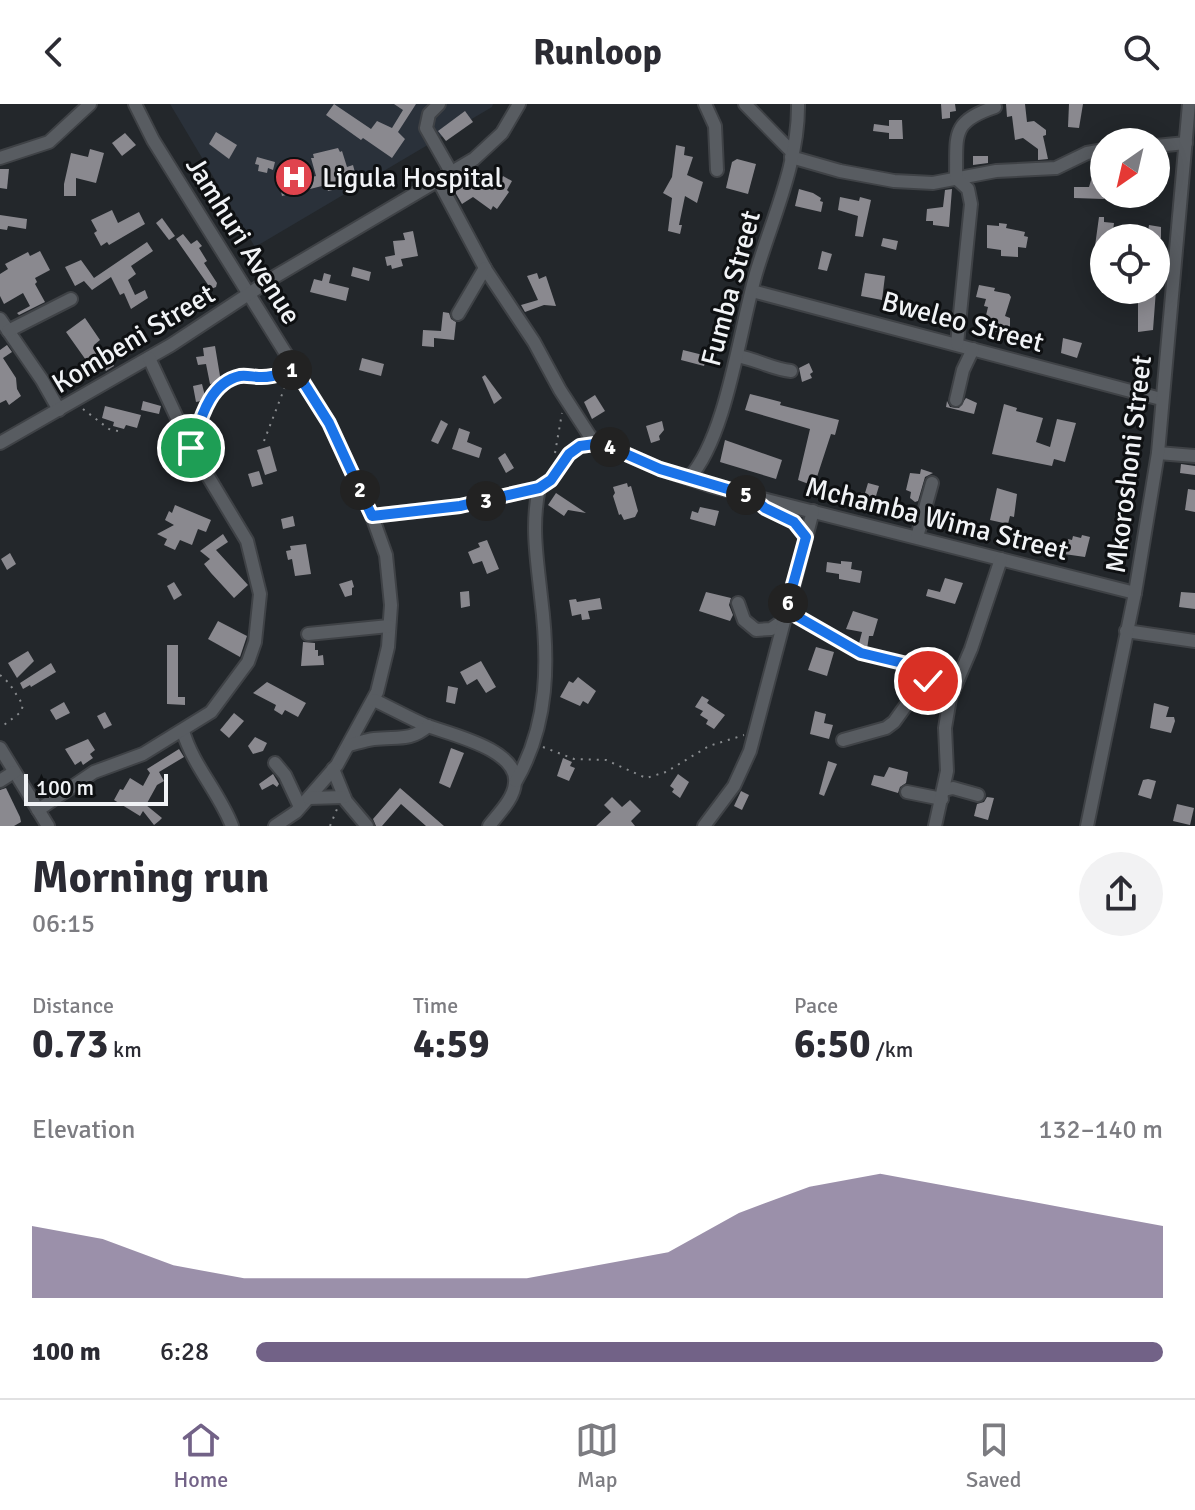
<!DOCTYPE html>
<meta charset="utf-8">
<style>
body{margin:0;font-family:Signika,sans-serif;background:#f2f2f3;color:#2b2b33;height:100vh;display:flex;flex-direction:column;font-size:30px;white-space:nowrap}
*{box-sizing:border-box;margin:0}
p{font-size:26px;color:#7c7c81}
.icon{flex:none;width:44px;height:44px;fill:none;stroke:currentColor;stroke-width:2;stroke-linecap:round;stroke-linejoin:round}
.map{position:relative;height:722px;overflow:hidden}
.side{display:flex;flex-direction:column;background:#fff;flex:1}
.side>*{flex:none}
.needle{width:52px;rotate:214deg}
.buttons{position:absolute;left:1090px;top:24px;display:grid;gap:16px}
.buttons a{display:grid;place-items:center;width:80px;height:80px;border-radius:50%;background:#fff;box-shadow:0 4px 20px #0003;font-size:40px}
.scale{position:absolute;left:24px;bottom:20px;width:144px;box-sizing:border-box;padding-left:8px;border:4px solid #f1f3f6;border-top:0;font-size:22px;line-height:28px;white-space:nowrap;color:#f1f3f6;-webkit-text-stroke:6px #0e1012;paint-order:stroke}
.pin{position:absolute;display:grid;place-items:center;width:68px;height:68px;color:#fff;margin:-34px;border:4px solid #fff;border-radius:50%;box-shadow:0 2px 8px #0007}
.km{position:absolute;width:40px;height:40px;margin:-20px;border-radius:50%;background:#222;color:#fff;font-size:22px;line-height:40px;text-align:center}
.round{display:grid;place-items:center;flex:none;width:84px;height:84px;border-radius:42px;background:#f2f2f3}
.summary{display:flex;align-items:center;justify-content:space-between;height:136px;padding:0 32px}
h1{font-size:44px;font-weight:800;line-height:60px}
.metrics{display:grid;grid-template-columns:repeat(3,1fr);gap:12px;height:136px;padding:8px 32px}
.metrics div{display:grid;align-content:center}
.metrics b{font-size:40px;font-weight:800}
.metrics small{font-size:22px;font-weight:400}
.metrics p{font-size:22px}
.chart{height:224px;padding:16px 32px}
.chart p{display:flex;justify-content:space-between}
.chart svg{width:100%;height:144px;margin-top:8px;fill:#726287;opacity:.7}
ul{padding:0 32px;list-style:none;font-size:26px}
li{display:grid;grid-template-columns:128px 96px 1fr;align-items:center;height:60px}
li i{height:20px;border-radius:10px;background:#726287}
header{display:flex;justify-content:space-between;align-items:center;height:104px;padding:0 32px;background:#fff;font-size:36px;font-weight:800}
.menu{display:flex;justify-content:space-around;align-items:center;height:112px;border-top:2px solid #e1e1e2;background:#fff;font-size:22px;color:#7c7c81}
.menu a{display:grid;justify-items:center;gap:4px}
.menu .active{color:#726287}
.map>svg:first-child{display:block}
</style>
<header><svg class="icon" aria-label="back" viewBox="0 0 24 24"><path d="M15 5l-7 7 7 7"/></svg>Runloop<svg class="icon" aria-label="search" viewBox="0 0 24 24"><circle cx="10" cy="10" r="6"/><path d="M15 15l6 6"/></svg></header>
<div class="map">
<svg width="1195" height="722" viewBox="0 0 1195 722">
<rect width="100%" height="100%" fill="#23272b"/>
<!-- built -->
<path fill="#2a313a" d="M170 0H493L492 3 255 143Z"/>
<!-- building -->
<g fill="#8a898f">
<path d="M334 0 371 25 377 17 392 24 403 6 394 0H416L398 28 405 35 392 54 363 34 361 36 326 11Z"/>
<path d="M941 0H955L956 7 950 8V14L942 15Z"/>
<path d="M1006 0H1025L1027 18 1034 17 1046 26V31L1043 32 1048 55 1038 56V45L1023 34 1015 36 1012 12 1007 13Z"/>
<path d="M1069 0H1083L1079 24 1068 23Z"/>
<path d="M465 7 473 18 446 37 438 27Z"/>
<path d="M889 16H902L903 35H889V29L873 27 874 20 889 22Z"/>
<path d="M216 28 237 41 229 55 209 40Z"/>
<path d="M125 29 136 41 122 52 112 39Z"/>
<path d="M676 41 685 43 684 51 693 53 687 71 703 78 697 99 685 92 679 121H682L680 130 668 127 672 94 663 89 672 73Z"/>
<path d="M338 44 340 48 342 47 347 63 353 61 358 80 328 87 326 81 282 92 280 83 284 82V80L316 72 311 54H314L313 50Z"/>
<path d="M90 45 104 49 96 79 76 74V92H64V80L71 49 88 53Z"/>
<path d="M973 52H988V59L973 61Z"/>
<path d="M257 53 275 58 273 66 268 64 267 69 258 67 259 61 255 60Z"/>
<path d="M737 55 756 60 748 90 726 84 732 58Z"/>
<path d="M1104 55V95L1074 94V83H1089L1094 66 1096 67 1099 56Z"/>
<path d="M0 65H9L7 85 0 84Z"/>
<path d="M480 70 489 82 493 77 498 80 503 72 512 77 507 86 509 88 497 105 493 102 491 106 473 93 462 100 455 88Z"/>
<path d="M799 85 813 89 821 94 820 97 823 98 821 108 795 102Z"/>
<path d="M952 85 949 123 933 121V117H926L927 105 943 103 945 86Z"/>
<path d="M840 93 859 97 860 93 871 96 863 133 855 132 858 112 838 106Z"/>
<path d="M112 106 118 119 139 108 145 120 109 141 107 138 101 142 94 129 97 127 91 116Z"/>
<path d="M0 111 27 115 26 125 8 122 7 126 0 125Z"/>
<path d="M1099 113H1104V118L1114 119 1112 134H1104V143L1095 142Z"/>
<path d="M162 114 175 132 169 136 156 119Z"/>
<path d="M999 119 1007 120 1006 124 1025 128 1024 132 1028 133 1026 144 1018 143V153L1001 152V146L987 144V121L999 122Z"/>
<path d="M1149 121 1161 123V134H1147Z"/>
<path d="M413 127 418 152 401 155 403 162 392 165 391 161 387 162 385 153 395 151 393 137 405 136 403 129Z"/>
<path d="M183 130 191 140 197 136 202 142 199 144 207 157 204 159 217 179 216 183 211 185 176 135Z"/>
<path d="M883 134 898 137 896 146 881 142Z"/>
<path d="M147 138 153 147 131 162 136 170 128 176 135 191 145 186 148 194 131 205 124 189 120 191 111 173 92 186 84 177 75 182 65 163 81 156 94 174Z"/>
<path d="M40 147 50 166 35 174 37 178 35 180 45 198 19 211 17 209 30 202 23 189 4 200 0 192V170L8 165 5 160 28 148 30 152Z"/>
<path d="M822 147 832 150 827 167 818 165Z"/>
<path d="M353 163 371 168 369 177 351 172Z"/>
<path d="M324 169 331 171 329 179 349 184 346 197 310 188 314 175 322 177Z"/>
<path d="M537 169 539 175 546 172 556 202 544 201 525 208 521 201 538 196 527 172Z"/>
<path d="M865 169 885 172 882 196 861 192Z"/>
<path d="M979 181 995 184 994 187 1009 190 1011 193 1005 212 1010 214V230L1006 231 983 224 988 203 984 202 986 195 976 193Z"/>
<path d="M1131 186H1156L1153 226 1138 228V195L1130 194Z"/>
<path d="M443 208 449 209 451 215 456 218 454 236 434 234V243L422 242 423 226 441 227Z"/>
<path d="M85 214 100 236 94 241 101 253 116 246 118 251 111 256 114 262 106 267 102 261 90 268 86 260 88 259 66 228Z"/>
<path d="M1063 234 1082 239 1077 254 1061 249Z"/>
<path d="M7 241 12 248 3 254 16 274 17 285 21 292 9 301 6 296 0 299V246Z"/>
<path d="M215 242 221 278 210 280 206 260 198 261 196 253 204 252 203 244Z"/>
<path d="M683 246 707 252 704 262 681 256Z"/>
<path d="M362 254 384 260 381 272 359 266Z"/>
<path d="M809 259 813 268 810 270 812 274 802 278 799 264Z"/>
<path d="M485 271 502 294 494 300 482 273Z"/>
<path d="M202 280 206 296 196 298 193 282Z"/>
<path d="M750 290 781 298 780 301 839 316 835 331 831 330 814 382 798 376 810 325 745 306Z"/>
<path d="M595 291 605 307 592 315 584 298Z"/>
<path d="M966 294 977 299 974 310 946 303 947 297 950 303 959 304Z"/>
<path d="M143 297 161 302 159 310 141 306Z"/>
<path d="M1004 300 1017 304 1016 307 1043 314 1036 338 1050 343 1057 315 1076 319 1065 358 1054 355 1052 362 992 350Z"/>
<path d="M105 302 141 311 137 324 126 321 124 325 113 322 114 318 102 314Z"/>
<path d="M441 316 448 320 438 340 431 337Z"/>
<path d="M662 317 664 326 659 332 660 336 651 339 646 322Z"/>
<path d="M459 324 470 328 467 338 482 344 479 354 452 345Z"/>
<path d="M725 336 782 356 776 375 720 358Z"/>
<path d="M270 342 277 367 265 371 257 346Z"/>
<path d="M505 349 514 364 506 369 498 354Z"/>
<path d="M1181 360 1195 362V371L1180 369Z"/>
<path d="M921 365 933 369 925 373 918 397 915 398 910 394 911 388 906 386 910 369 920 370Z"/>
<path d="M259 367 263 380 252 383 248 370Z"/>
<path d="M627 379 628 383 631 382 638 407 635 413 624 416 621 410 619 411 613 392 615 389 613 383Z"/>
<path d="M868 379 879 382 873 402 858 398 861 388 865 389Z"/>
<path d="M997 384 1017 390 1014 413 1010 412 1008 420 990 416Z"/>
<path d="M1188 385 1195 386V408L1185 406Z"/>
<path d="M556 389 586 409 568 406 564 412 548 401Z"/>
<path d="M175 401 211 416 206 428 198 425 192 441 180 436 175 446 164 441 167 435 157 430 174 421 165 416 169 407 172 409Z"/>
<path d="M700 403 719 407 715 422 690 415 692 407 698 409Z"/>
<path d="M293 412 295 422 283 425 281 415Z"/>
<path d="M223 430 228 438 216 446 248 481 234 494 211 469 204 460 210 455 200 447Z"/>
<path d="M1082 431 1090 433 1085 453 1064 450 1068 435 1072 436 1073 432 1081 434Z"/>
<path d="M487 436 499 465 487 470 482 457 473 460 468 448 480 443 478 439Z"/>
<path d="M306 440 311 470 295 472 292 455 288 456 286 447 291 446 290 442Z"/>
<path d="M10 449 16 460 7 466 1 455Z"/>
<path d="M841 457 852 458 851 465 862 467 860 479 839 475V470L826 468 827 458 841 460Z"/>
<path d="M945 474 963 479 955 500 926 492 928 485 940 488Z"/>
<path d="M352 476 354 483 352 484V491L345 493 339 480Z"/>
<path d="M174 478 182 491 174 496 167 482Z"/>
<path d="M469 487 470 502 461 504 460 488Z"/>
<path d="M706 488 731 494 729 501 733 511 730 517 699 507Z"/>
<path d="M1181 488 1195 489V505L1179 503Z"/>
<path d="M600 494 602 505 588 507 590 515 582 516 581 510 572 512 569 496 576 495 577 498Z"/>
<path d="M853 507 878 515 873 532H869L867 545 858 543 862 528 846 525Z"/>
<path d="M218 517 247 532 240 553 208 535Z"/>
<path d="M303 538 315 539V546H318V552L323 551 324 561 301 562Z"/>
<path d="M167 541H178V593H185V601L167 600Z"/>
<path d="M816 543 834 548 827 572 808 566Z"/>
<path d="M28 547 34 557 17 574 8 559Z"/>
<path d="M481 557 496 583 486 589 477 575 467 581 460 568Z"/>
<path d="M51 559 56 568 31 583 30 581 23 585 20 579Z"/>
<path d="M578 573 596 587 588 600 583 597 580 602 560 593 569 577 573 579Z"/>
<path d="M267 578 306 599 298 613 285 606 282 611 274 606 276 601 253 589Z"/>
<path d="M448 582 458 584 455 600 446 598Z"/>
<path d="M702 592 709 596 707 599 725 611 714 625 706 620 708 616 700 611 703 607 695 603Z"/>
<path d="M64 598 70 609 56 616 50 606Z"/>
<path d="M1154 599 1169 603 1166 613H1174L1175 617 1171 629 1150 624Z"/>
<path d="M815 607 826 610 824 619 833 621 829 635 810 630Z"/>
<path d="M105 608 112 621 104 625 97 612Z"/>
<path d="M234 609 244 617 229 634 220 626Z"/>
<path d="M255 633 267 639 263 647 253 650 248 642Z"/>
<path d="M88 635 95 646 90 650 93 654 83 661 81 657 75 661 65 645Z"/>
<path d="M451 644 464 649 450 684 439 679Z"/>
<path d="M179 645 184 653 159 668 164 677 157 681 146 701 162 714 159 717 154 721 143 707 140 712 114 696 120 685 123 686 130 674 143 682 150 669 147 665Z"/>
<path d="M563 654 572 658 570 662 575 664 569 677 557 672Z"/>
<path d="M828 657 837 660 824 692 819 690Z"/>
<path d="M889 663 908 668 906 679 900 683 898 689 871 681 874 671 884 673Z"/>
<path d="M273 670 279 680 277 683 273 680 262 686 259 680Z"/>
<path d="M678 670 689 678 680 694 672 688 674 685 670 682Z"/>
<path d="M1148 675 1156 677 1151 695 1138 691 1143 676Z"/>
<path d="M6 684 20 713 21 718 14 722H0V686Z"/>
<path d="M400 684 444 722H426L401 700 382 722H376L373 715Z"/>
<path d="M741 687 749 691 742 706 734 702Z"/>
<path d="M612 693 622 703 630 696 641 707 631 717 635 722H596L611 708 604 701Z"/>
<path d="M987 693 994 694 988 716 974 712 977 700 984 698Z"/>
<path d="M1177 700 1194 704 1190 721 1173 717Z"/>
</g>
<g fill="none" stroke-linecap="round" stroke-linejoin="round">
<!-- minor casing -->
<g stroke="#3f4246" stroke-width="16">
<g id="minor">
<path d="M135 0 153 36 329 319 372 412 386 451 391 501 388 543 377 588 337 661 296 708 275 722"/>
<path d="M439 0 429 10 426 24 451 68"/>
<path d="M705 0 715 22 717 66"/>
<path d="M745 0 792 48"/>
<path d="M1156 42 1186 39"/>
<path d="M791 53 840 67 894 77 933 79 996 67 1056 64 1087 49 1104 46"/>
<path d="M0 54 49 38 90 0"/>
<path d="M438 76 486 166 534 238 560 286 595 340"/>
<path d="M752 187 1161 295"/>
<path d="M458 210 485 164"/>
<path d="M0 215 42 276 59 306"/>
<path d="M8 227 71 195"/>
<path d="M957 240 971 100 968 85 956 74C957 31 950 18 995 3"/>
<path d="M737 252C756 255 772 265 791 267"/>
<path d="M956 296 963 266 973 245"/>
<path d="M0 339 171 241 276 172 474 55 502 29 519 0"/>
<path d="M1158 349 1195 352"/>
<path d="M689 374C727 333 740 222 757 166 773 113 799 57 798 0"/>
<path d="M372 412 460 402 539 384 551 376 569 350 580 342 595 340 610 343 660 365 711 382 1135 489"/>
<path d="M917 433 932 379"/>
<path d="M738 499 744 516 756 526 771 525 783 517"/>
<path d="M1126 527 1195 537"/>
<path d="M308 530 389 522"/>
<path d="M374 596C391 604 407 613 425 621 448 630 519 645 515 679 514 695 498 710 489 722"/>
<path d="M183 627C193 662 219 688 232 722"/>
<path d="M843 636 886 624 894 618 923 578 958 575"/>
<path d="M349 641C357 639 366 636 374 635 396 632 410 638 428 622"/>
<path d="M0 644 48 722"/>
<path d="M275 659 285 671 300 703"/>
<path d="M333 665 346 697 367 722"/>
<path d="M0 677 14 668"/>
<path d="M516 677C549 620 549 557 541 493 537 455 531 422 539 384"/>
<path d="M944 686 953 684 978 691"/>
<path d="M907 688 942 695"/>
<path d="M309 694 344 693"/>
<path d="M38 706 94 668 143 650 211 608 248 558 255 538 260 490 247 437 191 344 149 254"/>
<path d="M704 722 734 682 750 647 813 407"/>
<path d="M935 722 947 667 945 624 950 594 971 545 1001 455"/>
<path d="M1087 722 1135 489 1158 349 1189 0"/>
</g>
</g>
<!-- path -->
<g stroke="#888b8e" stroke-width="2" stroke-dasharray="2 6" stroke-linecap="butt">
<path d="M83 305 109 325 122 328"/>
<path d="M197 329 212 292 230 276 239 272 260 274 286 269"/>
<path d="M264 337 288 275"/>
<path d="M555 349 562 309"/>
<path d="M781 412 799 423"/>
<path d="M797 512 861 549 907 559 926 567"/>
<path d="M0 571 9 579 23 601 21 608 0 624"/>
<path d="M543 643 574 655 606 656 646 674 666 668 709 642 744 631"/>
<path d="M330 722 337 705"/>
</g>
<!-- minor -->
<use href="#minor" stroke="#585c61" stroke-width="12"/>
</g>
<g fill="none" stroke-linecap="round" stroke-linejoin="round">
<!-- route casing -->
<g stroke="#fff" stroke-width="16">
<path id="route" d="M191 344C200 318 208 279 240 272 247 271 253 273 259 273 270 274 281 270 291 267L293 262 329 319 372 412 460 402 539 384 551 376 569 350 580 342 595 340 610 343 660 365 751 392 765 404 794 418 806 433 786 506 861 549 915 562 942 576 928 577"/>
</g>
<!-- route -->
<use href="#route" stroke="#1a73e8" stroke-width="10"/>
</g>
<!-- icons -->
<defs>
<g id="hospital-disc" transform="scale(2)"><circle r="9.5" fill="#e0444e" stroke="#0e1012"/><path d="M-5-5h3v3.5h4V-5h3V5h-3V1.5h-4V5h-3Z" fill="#fff"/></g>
</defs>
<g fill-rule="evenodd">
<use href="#hospital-disc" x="294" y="73"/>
</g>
<g text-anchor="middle" stroke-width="6" stroke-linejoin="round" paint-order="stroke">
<!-- poi labels -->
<g font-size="28" fill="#f1f3f6" stroke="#0e1012" text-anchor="start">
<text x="322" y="83">Ligula Hospital</text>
</g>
<!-- street labels -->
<g font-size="28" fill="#f1f3f6" stroke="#0e1012">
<text transform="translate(244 136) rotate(58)" y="10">Jamhuri Avenue</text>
<text transform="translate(730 184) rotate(-75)" y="10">Fumba Street</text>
<text transform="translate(963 217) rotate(15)" y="10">Bweleo Street</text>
<text transform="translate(133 234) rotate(-31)" y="10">Kombeni Street</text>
<text transform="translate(1128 360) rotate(-83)" y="10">Mkoroshoni Street</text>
<text transform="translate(937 414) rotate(14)" y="10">Mchamba Wima Street</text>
</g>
</g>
</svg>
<div class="buttons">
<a><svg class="needle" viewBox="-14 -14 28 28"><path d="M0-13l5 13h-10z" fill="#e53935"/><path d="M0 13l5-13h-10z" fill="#7c7c81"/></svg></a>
<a><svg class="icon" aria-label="locate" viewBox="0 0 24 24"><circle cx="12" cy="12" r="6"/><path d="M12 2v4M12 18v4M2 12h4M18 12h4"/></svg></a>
</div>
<div class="scale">100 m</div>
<div class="pin" style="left:191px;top:344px;background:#1e9e55"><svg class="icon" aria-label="arrive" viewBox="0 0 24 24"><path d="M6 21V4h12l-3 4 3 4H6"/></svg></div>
<div class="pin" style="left:928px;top:577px;background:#d93025"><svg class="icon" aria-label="check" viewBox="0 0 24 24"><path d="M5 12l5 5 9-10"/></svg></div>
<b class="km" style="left:292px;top:266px">1</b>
<b class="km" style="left:360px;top:386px">2</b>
<b class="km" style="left:486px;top:397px">3</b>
<b class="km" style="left:610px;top:343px">4</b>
<b class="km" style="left:746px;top:391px">5</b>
<b class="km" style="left:788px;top:499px">6</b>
</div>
<section class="side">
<div class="summary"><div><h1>Morning run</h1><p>06:15</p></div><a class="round"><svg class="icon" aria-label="share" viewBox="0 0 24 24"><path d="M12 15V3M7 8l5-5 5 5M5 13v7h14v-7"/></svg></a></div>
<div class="metrics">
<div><p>Distance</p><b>0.73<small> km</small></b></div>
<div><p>Time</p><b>4:59</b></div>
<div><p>Pace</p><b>6:50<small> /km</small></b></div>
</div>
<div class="chart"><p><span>Elevation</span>132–140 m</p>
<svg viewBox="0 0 160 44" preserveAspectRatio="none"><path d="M0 44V22L10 26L20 34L30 38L40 38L50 38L60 38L70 38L80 34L90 30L100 18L110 10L120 6L130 10L140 14L150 18L160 22V44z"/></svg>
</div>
<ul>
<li><b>100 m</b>6:28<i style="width:100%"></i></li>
</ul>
</section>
<nav class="menu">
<a class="active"><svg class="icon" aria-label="home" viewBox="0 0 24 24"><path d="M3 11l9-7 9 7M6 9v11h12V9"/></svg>Home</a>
<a><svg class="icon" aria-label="map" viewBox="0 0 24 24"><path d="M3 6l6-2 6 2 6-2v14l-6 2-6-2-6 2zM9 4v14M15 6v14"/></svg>Map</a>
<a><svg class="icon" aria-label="saved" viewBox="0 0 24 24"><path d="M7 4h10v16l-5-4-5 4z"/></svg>Saved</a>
</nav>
